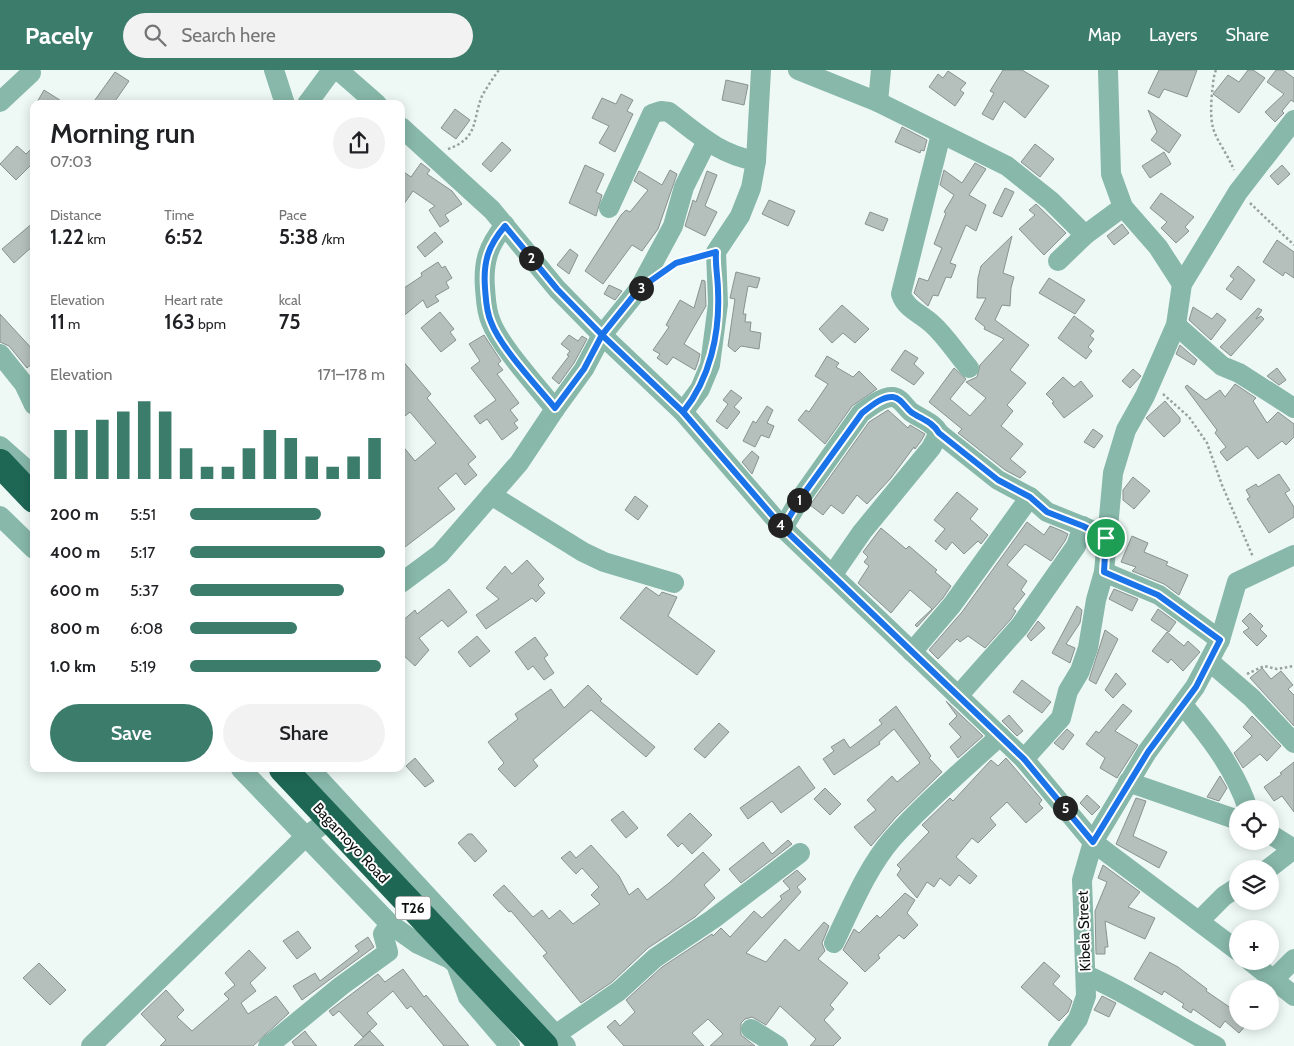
<!DOCTYPE html>
<meta charset="utf-8">
<style>
body{margin:0;font-family:Cabin,sans-serif;background:#f2f2f2;color:#202124;height:100vh;display:flex;flex-direction:column;font-size:19px;white-space:nowrap}
*{box-sizing:border-box;margin:0}
p{font-size:16px;color:#757577}
.icon{flex:none;width:28px;height:28px;fill:none;stroke:currentColor;stroke-width:2;stroke-linecap:round;stroke-linejoin:round}
.map{position:relative;flex:1;overflow:hidden}
.side{position:absolute;left:30px;top:30px;width:375px;height:672px;display:flex;flex-direction:column;background:#fff;border-radius:10px;box-shadow:0 2px 12px #0003}
.side>*{flex:none}
.fabs{position:absolute;left:1229px;top:730px;display:grid;gap:10px}
.fabs a{display:grid;place-items:center;width:50px;height:50px;border-radius:50%;background:#fff;box-shadow:0 2px 12px #0003;font-size:25px}
.pin{position:absolute;display:grid;place-items:center;width:42px;height:42px;color:#fff;margin:-21px;border:2px solid #fff;border-radius:50%;box-shadow:0 1px 5px #0007}
.km{position:absolute;width:25px;height:25px;margin:-12px;border-radius:50%;background:#222;color:#fff;font-size:14px;line-height:25px;text-align:center}
.round{display:grid;place-items:center;flex:none;width:52px;height:52px;border-radius:26px;background:#f2f2f2}
.summary{display:flex;align-items:center;justify-content:space-between;height:85px;padding:0 20px}
h1{font-size:28px;font-weight:600;line-height:38px}
.metrics{display:grid;grid-template-columns:repeat(3,1fr);gap:8px;height:85px;padding:5px 20px}
.metrics div{display:grid;align-content:center}
.metrics b{font-size:21px;font-weight:600}
.metrics small{font-size:14px;font-weight:400}
.metrics p{font-size:14px}
.chart{height:140px;padding:10px 20px}
.chart p{display:flex;justify-content:space-between}
.chart svg{width:100%;height:90px;margin-top:5px;stroke:#3c7c6b;stroke-width:6}
.button{display:flex;gap:10px;margin-top:auto;padding:10px 20px}
.button a{flex:1;height:58px;border-radius:30px;background:#3c7c6b;color:#fff;font-size:20px;font-weight:600;line-height:58px;text-align:center}
.button a+a{background:#f2f2f2;color:#202124}
ul{padding:0 20px;list-style:none;font-size:16px}
li{display:grid;grid-template-columns:80px 60px 1fr;align-items:center;height:38px}
li i{height:12px;border-radius:6px;background:#3c7c6b}
header{display:flex;align-items:center;gap:30px;box-sizing:border-box;height:70px;padding:0 25px;background:#3c7c6b;color:#fff}
header strong{font-size:24px}
nav{display:flex;gap:28px;margin-inline-start:auto;font-size:18px}
.search{width:350px;height:45px;background:#f2f2f2;display:flex;align-items:center;gap:12px;box-sizing:border-box;padding:0 18px;border-radius:28px;color:#757577;font-size:19px}
.map>svg:first-child{display:block}
</style>
<header>
<strong>Pacely</strong>
<div class="search"><svg class="icon" aria-label="search" viewBox="0 0 24 24"><circle cx="10" cy="10" r="6"/><path d="M15 15l6 6"/></svg>Search here</div>
<nav><a>Map</a><a>Layers</a><a>Share</a></nav>
</header>
<div class="map">
<svg width="1294" height="976" viewBox="0 0 1294 976">
<rect width="100%" height="100%" fill="#eef9f5"/>
<!-- building -->
<g fill="#b5c0bc" stroke="#88938f">
<path d="M1003 0H1022L1049 16 1025 48 1004 31 993 50 982 44 994 23 990 21Z"/>
<path d="M1159 0H1197L1187 27 1164 19 1159 28 1148 23Z"/>
<path d="M1248 0H1253L1265 8 1239 43 1213 24 1228 5 1239 12Z"/>
<path d="M1276 0H1283L1294 8V32L1291 30 1282 41 1284 43 1275 52 1265 42 1284 24 1267 12Z"/>
<path d="M948 1 966 13 960 20 964 23 955 36 929 17 938 4 943 8Z"/>
<path d="M115 2 129 11 113 34H92Z"/>
<path d="M726 10 748 15 744 35 722 30Z"/>
<path d="M44 20 66 34H36Z"/>
<path d="M621 24 633 30 627 41 633 44 615 82 599 73 609 56 592 48 602 28 616 34Z"/>
<path d="M455 39 470 50 456 69 441 58Z"/>
<path d="M1148 40 1181 65 1169 83 1151 70 1157 62Z"/>
<path d="M902 57 927 70 924 81 921 80 920 83 895 72Z"/>
<path d="M502 72 511 80 491 102 482 94Z"/>
<path d="M1035 74 1054 89 1040 107 1021 92Z"/>
<path d="M17 76 26 84 34 76V92L16 110 0 94Z"/>
<path d="M1164 82 1171 94 1150 108 1142 96Z"/>
<path d="M421 93 430 100 427 104 452 121 462 134 445 145 449 151 440 157 429 140 435 136 413 121 401 138V100L411 107Z"/>
<path d="M975 93 986 99 969 125 986 135 976 161 966 155 950 193 956 195 951 208 946 207 938 226 933 225 928 236 914 223 919 208 928 211 942 178 934 174 946 143 944 142 954 125 940 115 944 100 962 113Z"/>
<path d="M585 95 604 104 596 122 602 125 596 146 569 133Z"/>
<path d="M1282 95 1290 104 1278 115 1270 106Z"/>
<path d="M670 100 677 104 658 159 642 181 632 175 603 214 585 201 621 145 626 140 630 142 648 120 634 111 639 101 662 115Z"/>
<path d="M707 101 717 105 705 136 717 142 705 166 685 156 693 130 696 132Z"/>
<path d="M1005 118 1014 122 1002 147 993 143Z"/>
<path d="M1161 123 1194 147 1185 157 1189 161 1176 173 1161 158 1167 152 1150 138Z"/>
<path d="M769 130 795 141 788 156 762 144Z"/>
<path d="M1036 134 1066 163 1044 185 1019 159 1035 145 1029 140Z"/>
<path d="M870 142 888 149 883 161 865 154Z"/>
<path d="M34 152V175L14 193 2 179Z"/>
<path d="M1122 154 1129 163 1114 175 1107 166Z"/>
<path d="M435 162 443 172 425 187 417 177Z"/>
<path d="M1012 166 1003 203 1014 207 1011 218 1010 236 1002 235 995 250 1029 275 1010 300 1026 313 1007 335 1013 341 1001 356 1023 374 1010 389 1026 402 1020 408 1005 400 958 363 962 359 929 332 954 298 966 309 950 329 970 346 986 328 966 312 977 307 980 295 1004 269 984 259 985 257 975 249 986 228H977L978 208 981 196Z"/>
<path d="M1277 170 1294 182V208L1285 202 1283 206 1263 192Z"/>
<path d="M570 179 578 185 569 204 557 195Z"/>
<path d="M438 192 442 198 445 196 452 208 446 212 449 218 435 226 439 231 427 238 423 230 401 248V220L422 206 421 203Z"/>
<path d="M1238 196 1255 210 1241 230 1226 219 1234 209 1230 206Z"/>
<path d="M736 202 760 208 757 218 748 216 743 244H746L745 252H751L750 261 761 263 759 279 741 276 735 282 728 276 735 229 730 228Z"/>
<path d="M1049 208 1085 230 1075 244 1039 223Z"/>
<path d="M702 210 705 211 706 236 684 274 700 284 698 292 695 300 673 287 667 295 657 288 660 284 653 280 669 257 666 255 680 230 694 238Z"/>
<path d="M609 215 622 221 615 230 604 224Z"/>
<path d="M842 235 869 259 855 273 843 263 832 273 819 259Z"/>
<path d="M1193 237 1212 249 1217 243 1226 250 1211 270 1189 250Z"/>
<path d="M1258 238 1262 240 1256 249 1261 246 1264 249 1231 286 1220 277Z"/>
<path d="M440 242 454 259 450 262 456 270 441 282 421 258Z"/>
<path d="M0 244 34 281V292L27 298 9 276 0 272Z"/>
<path d="M1074 246 1094 261 1090 266 1094 269 1088 277 1092 281 1086 289 1058 268Z"/>
<path d="M484 265 501 291 498 294 503 300 497 304 519 333 510 340 518 350 514 353 518 358 502 370 487 349 480 354 474 346 496 330 471 298 480 291 469 274Z"/>
<path d="M569 265 578 271 582 266 587 269 574 293 559 314 552 308 569 286 567 285 570 281 561 274Z"/>
<path d="M1180 275 1197 290 1194 295 1176 284Z"/>
<path d="M905 280 918 288 914 294 924 303 914 315 891 300Z"/>
<path d="M827 286 839 293 836 297 853 307 859 301 877 319 852 336 825 374 798 350 806 340 809 342 828 314 815 306Z"/>
<path d="M401 289 431 324 427 328 476 387 468 394 477 405 465 415 456 403 438 418 455 439 401 480V374L415 391 436 373 410 342 401 349Z"/>
<path d="M1277 298 1286 310 1279 315 1267 306Z"/>
<path d="M1133 299 1141 306 1130 318 1122 311Z"/>
<path d="M1063 307 1074 317 1081 311 1093 326 1064 348 1052 333 1054 332 1046 324Z"/>
<path d="M1235 314 1256 328 1253 331 1267 353 1278 342 1294 354V367L1286 375 1282 371 1258 389 1247 376 1227 391 1220 382 1226 377 1215 363 1217 360 1185 317 1187 315 1206 330 1220 320 1225 327Z"/>
<path d="M731 320 742 328 734 337 740 342 727 359 716 351 728 334 723 330Z"/>
<path d="M1165 331 1180 348V352L1164 367 1146 348Z"/>
<path d="M767 336 773 340 767 353 774 356 769 368 761 365 755 377 743 371 753 351 756 353Z"/>
<path d="M888 340 908 358 910 355 925 364 921 371 915 379 914 377 891 408 867 434 857 425 843 444 831 435 823 445 810 435 869 352Z"/>
<path d="M1093 359 1103 366 1094 378 1084 372Z"/>
<path d="M752 381 759 387 752 404 742 392Z"/>
<path d="M1279 404 1290 420 1285 423 1294 437V447L1269 463 1247 429 1250 427 1246 420 1256 414 1258 417Z"/>
<path d="M1133 407 1150 421 1134 439 1123 430V420Z"/>
<path d="M957 422 978 439 970 449 988 465 981 474 978 471 964 484 952 472 946 480 935 471 945 459 934 450Z"/>
<path d="M635 426 648 436 638 450 625 440Z"/>
<path d="M1027 452 1044 465 1050 456 1062 461 1068 464 1065 471 1051 491 1025 474 1007 495 1027 511 1021 520 1025 524 1013 539 1016 541 1011 549 985 578 968 566 960 572 957 569 938 589 929 580 962 542Z"/>
<path d="M881 458 906 479 909 476 937 500 935 502 951 516 943 528 917 557 915 555 932 539 910 520 891 543 858 513 869 496 864 492 868 487 863 482Z"/>
<path d="M1132 466 1148 473 1144 482 1168 492 1166 495 1188 505 1179 525 1164 514 1132 501 1136 497 1121 492Z"/>
<path d="M527 490 544 509 538 515 545 523 536 532 532 528 486 559 476 545 499 529 486 518 505 496 512 504Z"/>
<path d="M646 517 659 526 662 522 677 527 668 546 715 581 697 605 620 548Z"/>
<path d="M449 519 467 542 448 557 442 550 419 568 429 580 415 596 401 583V552L415 540 417 544Z"/>
<path d="M1114 519 1138 529 1132 541 1109 529Z"/>
<path d="M1077 536 1082 540 1080 553 1066 574 1075 578 1070 593 1052 583Z"/>
<path d="M1158 539 1176 552 1169 562 1151 550Z"/>
<path d="M1250 543 1263 556 1260 559 1267 566 1257 576 1243 562 1249 558 1242 551Z"/>
<path d="M1038 551 1045 558 1031 571 1027 566Z"/>
<path d="M1105 560 1118 569 1096 614 1089 610Z"/>
<path d="M1167 562 1184 576 1188 571 1200 582 1183 601 1171 589 1168 593 1152 581Z"/>
<path d="M477 566 490 581 470 597 458 582Z"/>
<path d="M535 567 548 585 544 588 554 603 544 610 533 596 528 600 515 582Z"/>
<path d="M1262 598 1271 609 1281 601 1293 615 1288 619 1294 625V656L1250 608Z"/>
<path d="M1116 603 1126 614 1113 628 1105 620Z"/>
<path d="M1022 610 1051 632 1042 643 1013 622Z"/>
<path d="M588 615 602 629 600 631 655 677 646 687 591 640 533 690 538 696 515 717 498 699 504 693 488 672 518 649 515 644 551 619 564 638Z"/>
<path d="M946 631 983 666 958 688 950 677 961 667 949 654 957 646Z"/>
<path d="M1123 634 1132 641 1115 661 1138 675 1117 708 1100 698 1105 688 1086 674 1096 661 1099 663Z"/>
<path d="M896 636 931 686 929 688 942 702 896 747 871 776 854 757 876 740 867 730 892 706 897 712 920 693 894 659 879 672 880 674 834 705 823 689 834 681 831 677 844 669 850 678 882 654 879 650Z"/>
<path d="M1009 645 1023 661 1017 666 1002 651Z"/>
<path d="M1252 646 1281 676 1267 691 1260 684 1243 698 1234 683 1252 666 1243 657Z"/>
<path d="M719 653 729 662 705 688 694 679Z"/>
<path d="M1067 659 1074 665 1063 680 1054 673Z"/>
<path d="M415 688 434 711 425 717 406 696Z"/>
<path d="M1006 688 1042 730 1039 734 1043 738 1026 753 1007 732 990 748 996 755 978 773 972 768 956 787 977 806 970 814 959 805 950 816 940 808 934 817 927 812 917 828 897 805 901 799 897 795 929 762 922 755 950 728 953 731 991 690 998 696Z"/>
<path d="M1294 692V742L1282 726 1274 731 1264 717 1282 704 1280 703Z"/>
<path d="M799 696 815 718 781 743 772 731 748 749 740 738Z"/>
<path d="M1220 706 1227 718 1219 731 1207 727Z"/>
<path d="M825 718 841 734 830 745 814 729Z"/>
<path d="M1087 725 1100 737 1092 745 1080 733Z"/>
<path d="M1136 728 1146 731 1133 766 1167 782 1159 798 1116 774Z"/>
<path d="M623 741 638 758 626 768 611 750Z"/>
<path d="M690 743 712 765 692 784 682 773 678 777 667 765Z"/>
<path d="M468 764H472L487 781 475 792 458 773Z"/>
<path d="M788 770 792 774 741 813 729 799 763 772 772 784Z"/>
<path d="M591 775 619 806 629 825 638 818 647 830 669 813 703 782 720 800 704 815 715 828 695 847 648 878 612 912 581 933 543 886 547 883 511 841 509 842 493 825 504 815 533 847 542 840 549 849 560 840 573 854 600 834 591 825 599 817 582 798 576 804 561 788 570 781 576 788Z"/>
<path d="M1103 795 1140 822 1128 837 1155 848 1145 869 1105 851 1108 877H1105V884H1096L1095 841 1107 812 1098 808Z"/>
<path d="M797 800 806 809 797 817 801 822 746 883 766 892 785 869 799 881 824 852 829 856 822 873 825 881 818 889 848 913 830 935 834 939 824 950 841 968 833 976H810L816 969 780 936 766 955 752 947 745 949 741 953V965L755 976H710L723 964 708 949 692 963 704 976H624L607 957 615 950 620 956 635 942 626 930 662 897 712 864 713 866 721 858 730 867 754 841 762 848 782 829 780 826 790 819 783 811Z"/>
<path d="M905 823 915 830 907 843 918 855 904 869 899 865 878 885 880 888 865 902 843 880 854 859 859 863 877 845 880 848Z"/>
<path d="M298 861 311 878 297 889 283 871Z"/>
<path d="M368 867 374 877 302 930 293 916 315 903 320 911 359 881 355 876Z"/>
<path d="M249 880 266 898 250 913 256 921 241 933 248 944 276 926 289 943 253 976H160L166 970 141 944 166 920 184 940 177 947 192 961 229 929 224 924 235 915 225 903Z"/>
<path d="M1150 882 1178 897 1207 919 1206 921 1238 943V951H1250L1239 963 1225 951 1220 958 1193 939 1191 943 1182 937 1184 934 1164 921 1162 925 1134 909Z"/>
<path d="M1044 892 1060 906 1053 914 1072 931 1068 942 1059 951 1021 917Z"/>
<path d="M39 893 66 920 50 935 23 908Z"/>
<path d="M403 899 424 927 426 925 469 976H444L411 936 407 939 393 921 367 943 377 954 363 967 339 941 333 946 329 941 378 904 385 912Z"/>
<path d="M1102 926 1116 933 1109 947 1094 940Z"/>
<path d="M305 961 307 964 317 976H295L292 972Z"/>
<path d="M370 961 384 976H354Z"/>
</g>
<g fill="none" stroke-linecap="round" stroke-linejoin="round">
<!-- path -->
<g stroke="#98a19e" stroke-width="2.5" stroke-dasharray="2.5 2.5" stroke-linecap="butt">
<path d="M1216 0C1213 7 1213 16 1212 23 1208 68 1218 64 1234 100"/>
<path d="M448 79C479 68 472 51 482 26 487 17 493 8 499 0"/>
<path d="M1250 133 1294 175"/>
<path d="M671 197 684 191 701 188"/>
<path d="M1163 324 1189 347 1207 373 1222 415 1253 487"/>
<path d="M1247 604 1264 596 1277 599 1294 596"/>
</g>
<!-- minor -->
<g stroke="#87b8a9" stroke-width="20">
<path d="M274 0 285 34"/>
<path d="M338 0 377 34"/>
<path d="M798 0 878 32 1007 96 1051 131 1085 165"/>
<path d="M1108 0 1111 104 1123 137 1158 177 1182 214"/>
<path d="M0 32 31 3"/>
<path d="M878 32 881 0"/>
<path d="M307 34 332 0"/>
<path d="M401 57 492 140 557 219 602 265 683 342 783 458 1024 689 1093 772 1238 881"/>
<path d="M941 64 901 224C906 239 920 243 931 253 946 266 956 283 969 298"/>
<path d="M609 138 652 44 661 41 669 42C698 64 718 84 756 91"/>
<path d="M505 155C488 176 483 192 485 218 486 230 486 241 491 252 500 276 537 316 555 339"/>
<path d="M1058 191 1085 165 1123 137"/>
<path d="M1176 255 1222 296 1239 303 1294 338"/>
<path d="M0 284 24 314 34 335"/>
<path d="M683 342 700 319 710 295 718 234 716 182 740 146 751 118 756 91 761 0"/>
<path d="M939 363 998 410 1030 427 1047 442 1094 461"/>
<path d="M0 376 34 406"/>
<path d="M491 425 583 482 604 492 674 513"/>
<path d="M0 446 34 479"/>
<path d="M783 458 800 429 861 343C870 337 882 326 893 327 901 328 905 337 911 342 921 349 933 352 939 363L931 378 862 462 833 504"/>
<path d="M1104 502 1159 525 1220 570"/>
<path d="M401 513 440 484 519 393 555 339 584 299 602 265 639 219 673 156 684 117 707 71"/>
<path d="M912 582 952 535 1030 427"/>
<path d="M1209 591 1252 628 1294 673"/>
<path d="M958 626 1020 556 1076 476 1083 456"/>
<path d="M1183 635C1209 666 1235 699 1248 739"/>
<path d="M1024 689 1061 648 1068 621 1080 601 1088 578 1096 530 1104 502 1113 403 1126 360 1145 326 1176 255 1182 214 1238 122 1294 50"/>
<path d="M241 699 390 854 418 874 450 889 456 894 468 927 510 976"/>
<path d="M310 699 566 976"/>
<path d="M1128 712 1238 750"/>
<path d="M1270 764 1294 779"/>
<path d="M1268 799 1294 779"/>
<path d="M1199 851 1224 826 1238 817"/>
<path d="M834 873C851 838 867 798 892 769 925 732 964 699 1000 666"/>
<path d="M1250 891 1294 926"/>
<path d="M1086 905C1132 925 1172 953 1216 976"/>
<path d="M1273 910 1294 889"/>
<path d="M751 959 778 976"/>
<path d="M545 972 619 921 655 888 713 849 800 783"/>
<path d="M91 976 305 767 329 750"/>
<path d="M268 976 341 916 388 882 383 864 390 854"/>
<path d="M1058 976 1078 949 1086 926 1082 810 1093 772 1147 682 1195 617 1220 570 1237 512 1294 485"/>
</g>
<!-- highway -->
<g stroke="#1f6755" stroke-width="28">
<path d="M0 393 34 429"/>
<path d="M283 699 544 976"/>
</g>
</g>
<g fill="none" stroke-linecap="round" stroke-linejoin="round">
<!-- route casing -->
<g stroke="#fff" stroke-width="10">
<path id="route" d="M1106 468 1083 456 1047 442 1030 427 998 410 939 363C933 352 921 349 911 342 905 337 901 328 893 327 882 326 870 337 862 343L800 429 783 458 683 342 602 265 557 219 505 156C488 176 483 192 485 218 486 230 486 241 491 252 500 277 537 316 555 338L584 299 602 265 639 219 676 193 716 182C715 195 718 208 718 221 720 263 710 309 683 342L783 458 1024 689 1093 772 1148 682 1196 617 1220 570 1158 525 1104 502 1106 468"/>
</g>
<!-- route -->
<use href="#route" stroke="#1a73e8" stroke-width="6"/>
</g>
<g text-anchor="middle" stroke-width="4" stroke-linejoin="round" paint-order="stroke">
<!-- shield labels -->
<rect fill="#fff" stroke="#545756" stroke-width="1" x="395.5" y="826.5" width="35" height="23" rx="4"/>
<g font-size="14" font-weight="bold" fill="#0b0f0e">
<text x="413" y="843">T26</text>
</g>
<!-- street labels -->
<g font-size="15" fill="#0b0f0e" stroke="#fff">
<text transform="translate(351 773) rotate(47)" y="5">Bagamoyo Road</text>
<text transform="translate(1084 861) rotate(-92)" y="5">Kibela Street</text>
</g>
</g>
</svg>
<div class="fabs">
<a><svg class="icon" aria-label="locate" viewBox="0 0 24 24"><circle cx="12" cy="12" r="6"/><path d="M12 2v4M12 18v4M2 12h4M18 12h4"/></svg></a>
<a><svg class="icon" aria-label="layers" viewBox="0 0 24 24"><path d="M12 4l9 5-9 5-9-5zM3 14l9 5 9-5"/></svg></a>
<a>+</a>
<a>−</a>
</div>
<div class="pin" style="left:1106px;top:468px;background:#1e9e55"><svg class="icon" aria-label="arrive" viewBox="0 0 24 24"><path d="M6 21V4h12l-3 4 3 4H6"/></svg></div>
<b class="km" style="left:799px;top:430px">1</b>
<b class="km" style="left:531px;top:188px">2</b>
<b class="km" style="left:641px;top:218px">3</b>
<b class="km" style="left:780px;top:455px">4</b>
<b class="km" style="left:1065px;top:738px">5</b>
<section class="side">
<div class="summary"><div><h1>Morning run</h1><p>07:03</p></div><a class="round"><svg class="icon" aria-label="share" viewBox="0 0 24 24"><path d="M12 15V3M7 8l5-5 5 5M5 13v7h14v-7"/></svg></a></div>
<div class="metrics">
<div><p>Distance</p><b>1.22<small> km</small></b></div>
<div><p>Time</p><b>6:52</b></div>
<div><p>Pace</p><b>5:38<small> /km</small></b></div>
</div>
<div class="metrics">
<div><p>Elevation</p><b>11<small> m</small></b></div>
<div><p>Heart rate</p><b>163<small> bpm</small></b></div>
<div><p>kcal</p><b>75</b></div>
</div>
<div class="chart"><p><span>Elevation</span>171–178 m</p>
<svg viewBox="0 0 160 44" preserveAspectRatio="none"><path d="M5 44V20M15 44V20M25 44V15M35 44V11M45 44V6M55 44V11M65 44V29M75 44V38M85 44V38M95 44V29M105 44V20M115 44V24M125 44V33M135 44V38M145 44V33M155 44V24"/></svg>
</div>
<ul>
<li><b>200 m</b>5:51<i style="width:67%"></i></li>
<li><b>400 m</b>5:17<i style="width:100%"></i></li>
<li><b>600 m</b>5:37<i style="width:79%"></i></li>
<li><b>800 m</b>6:08<i style="width:55%"></i></li>
<li><b>1.0 km</b>5:19<i style="width:98%"></i></li>
</ul>
<div class="button"><a>Save</a><a>Share</a></div>
</section>
</div>
